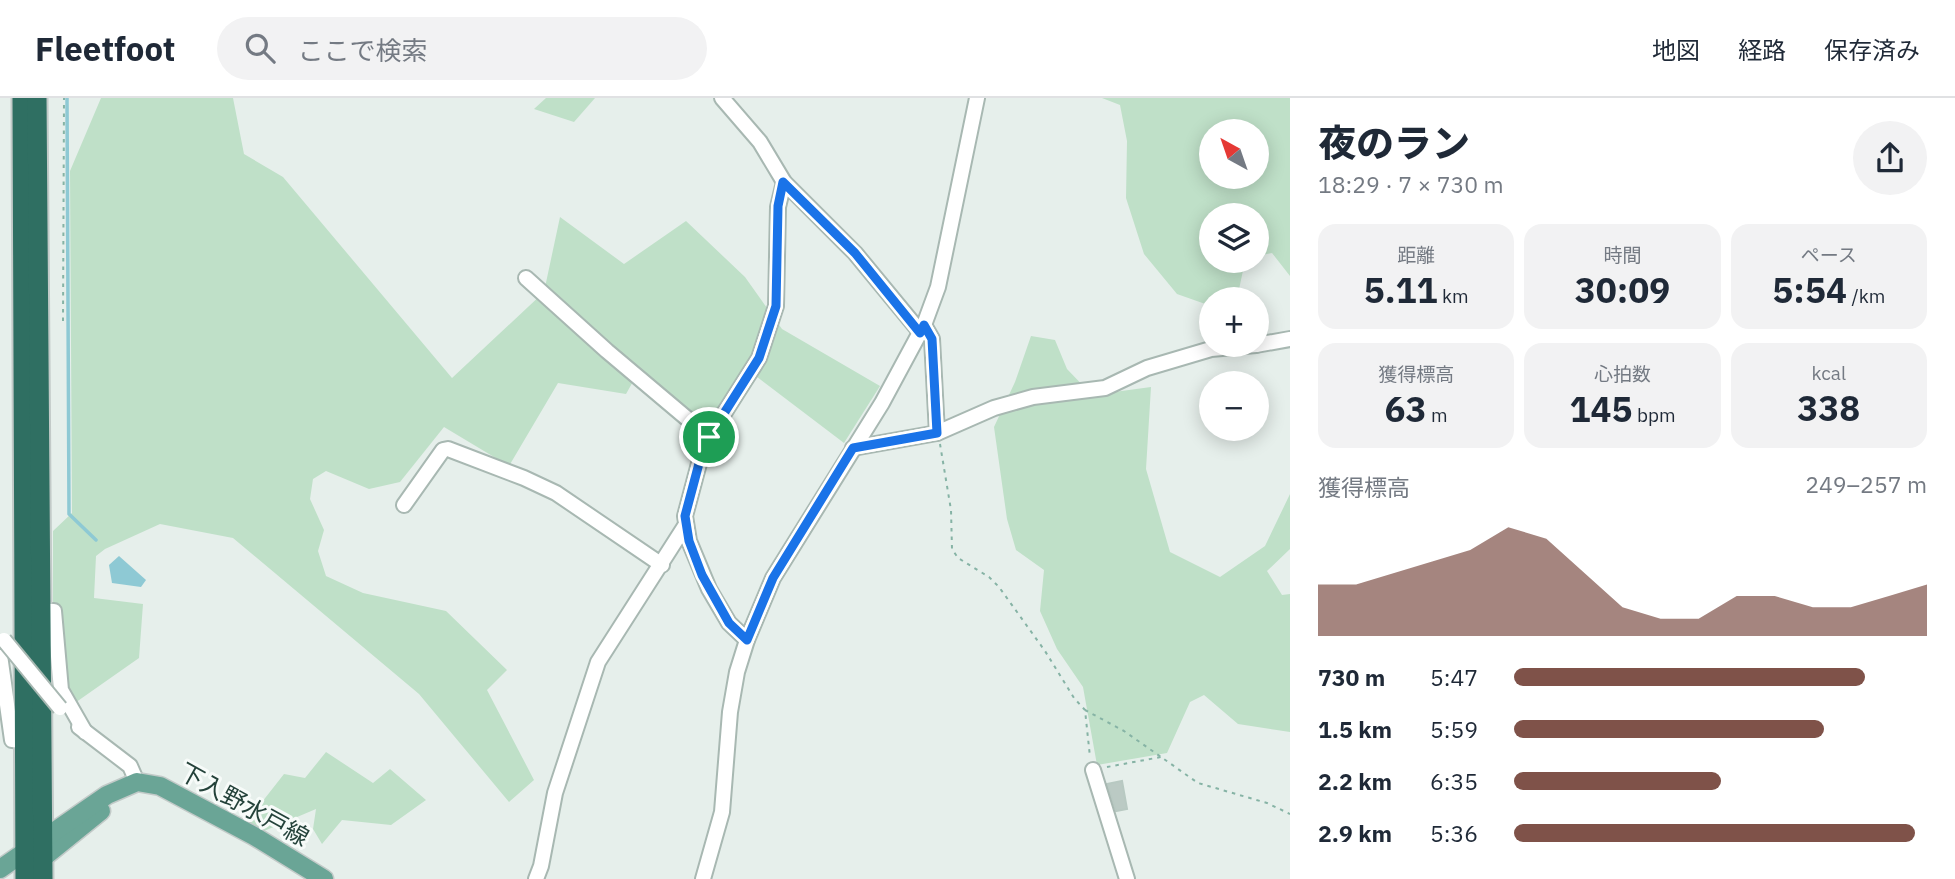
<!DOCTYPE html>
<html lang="ja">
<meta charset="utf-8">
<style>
body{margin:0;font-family:"IBM Plex Sans","Noto Sans JP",sans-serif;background:#f2f2f3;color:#1f2937;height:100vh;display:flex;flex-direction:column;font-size:26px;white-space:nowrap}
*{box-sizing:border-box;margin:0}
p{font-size:23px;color:#747a83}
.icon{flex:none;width:38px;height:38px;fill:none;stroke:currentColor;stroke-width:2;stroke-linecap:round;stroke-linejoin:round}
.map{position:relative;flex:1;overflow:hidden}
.panel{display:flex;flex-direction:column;background:#fff;width:665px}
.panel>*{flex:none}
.needle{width:46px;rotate:320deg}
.controls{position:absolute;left:1199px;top:21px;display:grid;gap:14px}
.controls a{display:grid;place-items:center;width:70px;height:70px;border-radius:50%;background:#fff;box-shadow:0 4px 18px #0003;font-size:35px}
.pin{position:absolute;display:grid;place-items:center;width:60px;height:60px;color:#fff;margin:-30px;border:4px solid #fff;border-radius:50%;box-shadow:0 2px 7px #0007}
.round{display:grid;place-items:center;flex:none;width:74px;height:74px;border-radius:37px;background:#f2f2f3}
.headline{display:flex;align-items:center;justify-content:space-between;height:119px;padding:0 28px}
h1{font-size:38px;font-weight:800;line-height:52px}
.metrics{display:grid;grid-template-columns:repeat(3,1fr);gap:10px;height:119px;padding:7px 28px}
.metrics div{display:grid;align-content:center;border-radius:18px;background:#f2f2f3;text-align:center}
.metrics b{font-size:35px;font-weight:800}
.metrics small{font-size:19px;font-weight:400}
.metrics p{font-size:19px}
.chart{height:196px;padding:14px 28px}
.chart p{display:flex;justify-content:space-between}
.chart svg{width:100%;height:126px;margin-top:7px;fill:#7f5249;opacity:.7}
ul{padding:0 28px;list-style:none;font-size:23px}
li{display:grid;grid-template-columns:112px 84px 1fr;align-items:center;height:52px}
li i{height:18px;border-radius:9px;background:#7f5249}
header{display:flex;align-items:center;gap:42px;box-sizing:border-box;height:98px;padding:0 35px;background:#fff;border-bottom:2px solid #e0e1e3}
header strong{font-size:33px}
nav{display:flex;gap:38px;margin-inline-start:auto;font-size:24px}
.search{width:490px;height:63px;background:#f2f2f3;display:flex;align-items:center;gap:18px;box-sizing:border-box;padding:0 24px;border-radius:38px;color:#747a83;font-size:26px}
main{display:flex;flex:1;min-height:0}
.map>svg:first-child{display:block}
</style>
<header>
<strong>Fleetfoot</strong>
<div class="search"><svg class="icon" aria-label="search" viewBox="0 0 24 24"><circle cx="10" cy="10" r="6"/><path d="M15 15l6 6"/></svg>ここで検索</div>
<nav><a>地図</a><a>経路</a><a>保存済み</a></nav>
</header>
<main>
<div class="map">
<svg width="1290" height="781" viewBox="0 0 1290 781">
<rect width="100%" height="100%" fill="#e6efeb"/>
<!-- green -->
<g fill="#bfe0c8" fill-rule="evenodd">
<path d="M101 0H233L244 56 283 79 452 280 544 194 560 119 624 166 686 123 745 179 782 231 880 288 844 345 744 269 707 329 639 273 626 296 558 285 509 368 444 329 400 384 369 391 326 373 313 381 310 401 324 432 318 453 326 478 363 495 446 513 507 572 487 592 534 682 509 704 419 596 233 440 160 426 105 451 96 458 94 500 143 506 139 560 72 607 53 589V433L72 415 70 73Z"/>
<path d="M546 0H595L574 24 534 11Z"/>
<path d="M1102 0H1290V178L1272 155 1257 158 1256 117H1211V163H1245L1237 201H1211V208L1177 196 1144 156 1126 100 1127 43 1120 7ZM1211 33H1256V79H1211Z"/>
<path d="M1031 238 1055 242 1067 271 1092 297 1151 289 1146 371 1170 454 1220 479 1265 448 1290 396V451L1267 473 1282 497 1290 496V634L1238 626 1204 597 1190 604 1167 655 1097 667 1083 589 1057 551 1040 513 1044 472 1016 452 1007 421 994 329 1015 284Z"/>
<path d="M326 654 373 685 390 671 426 702 391 727 342 722 322 746 313 731 316 711 264 733 243 723 249 708 262 704 284 676 305 680Z"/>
</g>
<!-- water -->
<path fill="#8ec9d4" d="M119 458 146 482 141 489 112 485 109 467Z"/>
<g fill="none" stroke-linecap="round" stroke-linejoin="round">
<!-- stream -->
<path stroke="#8ec9d4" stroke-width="3.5" d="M67 0 69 416 96 442"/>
</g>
<!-- building -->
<path fill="#bbcac4" stroke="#b8c9c2" stroke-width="2" d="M1122 683 1127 711 1116 713 1107 686Z"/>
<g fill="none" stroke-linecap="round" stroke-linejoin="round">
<!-- minor casing -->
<g stroke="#a8b8b2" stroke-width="18">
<g id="minor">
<path d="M722 0 760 44 784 84 855 155 921 235"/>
<path d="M526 180 607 253 709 339"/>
<path d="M924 227 932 241 937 335"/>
<path d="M1256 247 1290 241"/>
<path d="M853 350 937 335 994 310 1033 299 1105 290 1147 270 1211 251 1256 247"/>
<path d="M404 407 443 352 448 351 524 380 556 395 662 467"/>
<path d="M41 513H54L61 592 85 634"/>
<path d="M747 542 729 525 709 491 689 443 685 418 701 358 709 339 759 260 776 208 778 109 784 84"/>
<path d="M0 557 12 642 23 643"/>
<path d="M79 629 130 668 137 684"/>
<path d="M1093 672 1127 781"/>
<path d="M536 781 541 768 555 695 598 564 685 428"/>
<path d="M703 781 722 714 730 614 737 574 747 542 773 480 882 305 924 227 938 189 977 0"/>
</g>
</g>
<!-- major casing -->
<g stroke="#c2cac8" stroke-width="21">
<g id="major">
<path d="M33 768 101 713"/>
<path d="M0 771 107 697 137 684 160 688 254 738 324 781"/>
</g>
</g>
<!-- highway casing -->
<g stroke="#c2cac8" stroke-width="23">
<g id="highway">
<path d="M22 0 25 781"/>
<path d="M37 0 43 781"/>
</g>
</g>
<!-- path -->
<g stroke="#86b3a5" stroke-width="2" stroke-dasharray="3.5 5" stroke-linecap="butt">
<path d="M63 223 64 0"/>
<path d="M940 346 951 412 952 451 958 460 989 479 999 489 1045 553 1074 600 1085 612 1090 659"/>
<path d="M1085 612 1124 633 1198 685 1267 705 1290 716"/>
<path d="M1107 669 1161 659"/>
</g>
<!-- minor -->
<use href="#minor" stroke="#fff" stroke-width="14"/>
<!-- major -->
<use href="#major" stroke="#6aa596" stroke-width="18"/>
<!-- highway -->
<use href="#highway" stroke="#2f6f62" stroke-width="19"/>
<!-- minor-bridge casing -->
<g stroke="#a8b8b2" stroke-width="18" stroke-linecap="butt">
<path id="minor-bridge" d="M4 542 60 610"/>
</g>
<!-- minor-bridge -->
<use href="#minor-bridge" stroke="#fff" stroke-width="14"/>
</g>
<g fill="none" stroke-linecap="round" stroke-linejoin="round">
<!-- route casing -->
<g stroke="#fff" stroke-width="14">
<path id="route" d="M783 84 855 155 920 235 924 227 932 241 937 335 853 350 773 480 747 542 729 525 702 477 689 443 685 418 701 358 709 339 759 260 776 208 778 108Z"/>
</g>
<!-- route -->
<use href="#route" stroke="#1a73e8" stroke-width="9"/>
</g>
<g text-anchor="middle" stroke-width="6" stroke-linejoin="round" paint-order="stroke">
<!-- street labels -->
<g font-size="24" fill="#24423a" stroke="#f7fbf9">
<text transform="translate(244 707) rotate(29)" y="8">下入野水戸線</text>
</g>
</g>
</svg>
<div class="controls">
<a><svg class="needle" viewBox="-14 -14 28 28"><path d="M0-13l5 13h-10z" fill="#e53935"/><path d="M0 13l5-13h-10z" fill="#747a83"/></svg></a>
<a><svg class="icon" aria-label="layers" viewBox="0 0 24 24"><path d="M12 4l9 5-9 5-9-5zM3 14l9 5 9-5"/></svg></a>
<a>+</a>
<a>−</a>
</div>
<div class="pin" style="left:709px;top:339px;background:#1e9e55"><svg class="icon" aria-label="arrive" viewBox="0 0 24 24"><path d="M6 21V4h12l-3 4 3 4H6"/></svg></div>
</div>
<section class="panel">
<div class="headline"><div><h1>夜のラン</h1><p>18:29 · 7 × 730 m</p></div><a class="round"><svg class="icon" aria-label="share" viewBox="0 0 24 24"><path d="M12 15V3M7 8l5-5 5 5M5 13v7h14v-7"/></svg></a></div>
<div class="metrics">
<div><p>距離</p><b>5.11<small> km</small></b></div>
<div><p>時間</p><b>30:09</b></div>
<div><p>ペース</p><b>5:54<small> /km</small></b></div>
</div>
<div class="metrics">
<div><p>獲得標高</p><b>63<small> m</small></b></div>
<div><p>心拍数</p><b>145<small> bpm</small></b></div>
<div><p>kcal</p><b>338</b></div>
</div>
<div class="chart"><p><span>獲得標高</span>249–257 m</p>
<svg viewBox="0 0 160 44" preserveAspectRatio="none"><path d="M0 44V26L10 26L20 22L30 18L40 14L50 6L60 10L70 22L80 34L90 38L100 38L110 30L120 30L130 34L140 34L150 30L160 26V44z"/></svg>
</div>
<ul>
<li><b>730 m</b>5:47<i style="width:85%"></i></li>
<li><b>1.5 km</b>5:59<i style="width:75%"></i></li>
<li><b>2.2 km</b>6:35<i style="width:50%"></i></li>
<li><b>2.9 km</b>5:36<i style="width:97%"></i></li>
</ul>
</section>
</main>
